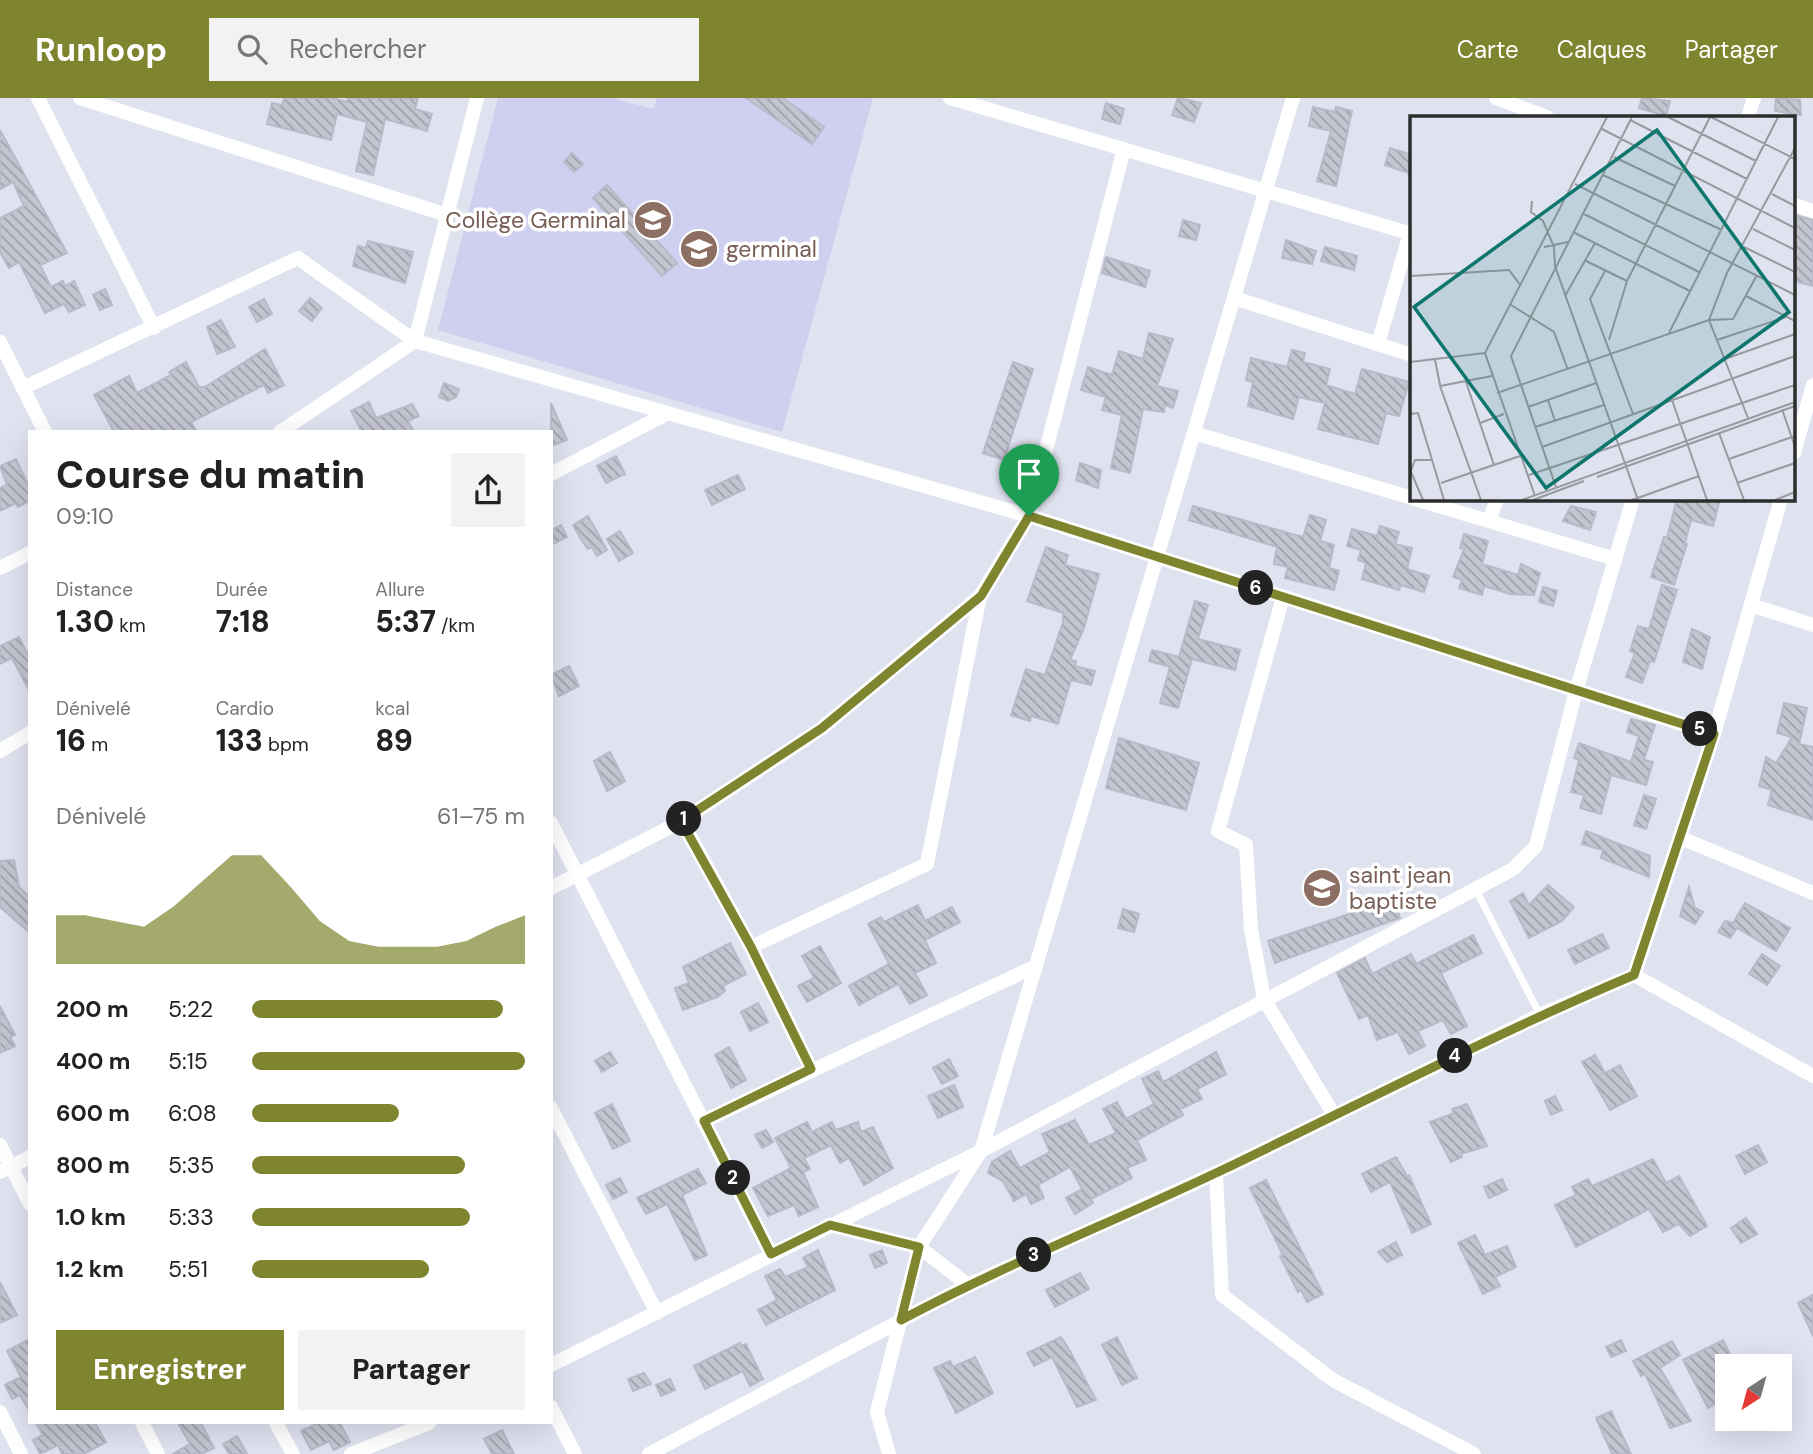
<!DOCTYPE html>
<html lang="fr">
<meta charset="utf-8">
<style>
body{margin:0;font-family:"DM Sans",sans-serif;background:#f2f2f2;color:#222;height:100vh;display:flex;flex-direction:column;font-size:26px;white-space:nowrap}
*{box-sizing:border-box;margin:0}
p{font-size:23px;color:#767676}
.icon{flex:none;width:38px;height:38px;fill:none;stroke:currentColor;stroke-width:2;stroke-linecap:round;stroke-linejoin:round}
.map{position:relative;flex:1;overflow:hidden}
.details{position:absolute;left:28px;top:332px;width:525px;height:994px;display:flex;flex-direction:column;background:#fff;border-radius:0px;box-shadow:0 7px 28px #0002}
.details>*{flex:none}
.needle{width:46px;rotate:216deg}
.tools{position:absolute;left:1715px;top:1256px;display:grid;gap:14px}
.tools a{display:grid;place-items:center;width:77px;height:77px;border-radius:0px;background:#fff;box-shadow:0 7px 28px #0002;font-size:35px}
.pin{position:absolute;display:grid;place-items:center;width:60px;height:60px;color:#fff;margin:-72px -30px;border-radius:50% 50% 50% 0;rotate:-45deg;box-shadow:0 0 7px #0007}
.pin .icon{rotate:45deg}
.km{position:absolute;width:35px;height:35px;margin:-18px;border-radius:50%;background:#222;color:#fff;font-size:19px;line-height:35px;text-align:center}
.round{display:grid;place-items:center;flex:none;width:74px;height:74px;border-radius:0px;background:#f2f2f2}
.head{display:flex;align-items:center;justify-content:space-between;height:119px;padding:0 28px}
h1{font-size:38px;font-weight:800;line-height:52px}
.figures{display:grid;grid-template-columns:repeat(3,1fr);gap:10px;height:119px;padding:7px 28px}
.figures div{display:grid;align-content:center}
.figures b{font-size:30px;font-weight:800}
.figures small{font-size:19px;font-weight:400}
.figures p{font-size:19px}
.chart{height:196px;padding:14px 28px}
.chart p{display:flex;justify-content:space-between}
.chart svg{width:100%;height:126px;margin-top:7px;fill:#7e852e;opacity:.7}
.cta{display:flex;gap:14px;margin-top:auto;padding:14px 28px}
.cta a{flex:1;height:80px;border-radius:0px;background:#7e852e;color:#fff;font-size:28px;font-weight:800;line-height:80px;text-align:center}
.cta a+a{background:#f2f2f2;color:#222}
ul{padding:0 28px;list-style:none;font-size:23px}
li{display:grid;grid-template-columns:112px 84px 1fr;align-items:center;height:52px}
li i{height:18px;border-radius:9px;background:#7e852e}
header{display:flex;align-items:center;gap:42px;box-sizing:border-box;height:98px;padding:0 35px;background:#7e852e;color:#fff}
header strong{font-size:33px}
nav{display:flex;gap:38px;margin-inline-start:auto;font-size:24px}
.search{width:490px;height:63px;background:#f2f2f2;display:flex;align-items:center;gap:18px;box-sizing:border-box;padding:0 24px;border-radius:0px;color:#767676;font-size:26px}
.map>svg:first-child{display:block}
</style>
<header>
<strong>Runloop</strong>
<div class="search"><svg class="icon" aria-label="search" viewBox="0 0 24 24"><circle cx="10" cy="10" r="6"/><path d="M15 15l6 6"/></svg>Rechercher</div>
<nav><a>Carte</a><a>Calques</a><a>Partager</a></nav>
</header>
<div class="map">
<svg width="1813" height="1356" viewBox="0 0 1813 1356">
<defs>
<pattern id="building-back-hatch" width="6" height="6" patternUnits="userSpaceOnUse" patternTransform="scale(1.75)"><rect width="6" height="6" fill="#c3c5d1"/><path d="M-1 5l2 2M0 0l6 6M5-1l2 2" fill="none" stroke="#9fa0aa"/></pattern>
</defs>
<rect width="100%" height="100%" fill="#dfe2ef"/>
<!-- education -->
<path fill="#cfd0f0" d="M498 0H613L653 11 657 0H873L782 334 438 232Z"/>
<!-- building -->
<g fill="url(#building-back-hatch)" stroke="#b8baca" stroke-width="2">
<path d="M284 0H333L347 4 348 0H418L415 11 432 16 427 33 385 21 373 77 356 73 367 24 337 16 331 42 267 26 272 5 282 7Z"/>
<path d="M746 0H783L824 29 812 46Z"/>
<path d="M1178 0 1201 5 1194 24 1172 17Z"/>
<path d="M1642 0 1670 3 1666 18 1639 10Z"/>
<path d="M1776 0 1800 2 1801 17 1775 13Z"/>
<path d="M1106 5 1124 11 1120 26 1102 21Z"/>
<path d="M1313 9 1335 14 1336 9 1352 13 1336 88 1317 83 1331 33 1309 28Z"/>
<path d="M0 32 67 155 40 167 51 189 63 183 65 188 74 183 85 207 69 214 64 206 45 215 19 164 9 170 0 154V120L24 108 13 84 0 91Z"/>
<path d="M1390 50 1412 57V76L1385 67Z"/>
<path d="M572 55 583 66 574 74 564 64Z"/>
<path d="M607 87 677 165 662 178 593 100Z"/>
<path d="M1795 117 1813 122V188L1794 183Z"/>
<path d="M1183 122 1200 127 1196 142 1179 138Z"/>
<path d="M1286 142 1316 153 1312 166 1282 160Z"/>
<path d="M368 143 413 154 405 185 353 168 358 148 366 150Z"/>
<path d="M1325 149 1357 158 1354 172 1321 163Z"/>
<path d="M1106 159 1150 173 1145 189 1102 175Z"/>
<path d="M105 191 112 207 100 212 93 197Z"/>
<path d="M310 200 322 210 312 223 299 213Z"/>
<path d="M264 201 272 216 257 224 249 209Z"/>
<path d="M221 222 235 249 217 256 207 229Z"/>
<path d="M1149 235 1173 241 1157 288 1178 293 1173 310 1165 307 1164 314 1143 311 1130 375 1111 370 1122 317 1102 312 1106 299 1081 292 1088 269 1112 277 1119 253 1143 261Z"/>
<path d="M265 251 284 287 268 295 264 287 191 324 197 334H114L94 297 129 278 137 295 171 277 169 274 186 264 199 289H205Z"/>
<path d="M1292 252 1305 255 1303 264 1330 271 1326 287 1355 296 1362 271 1409 284 1399 318 1386 315 1378 346 1318 331 1325 305 1299 299 1293 321 1248 308 1253 284 1246 282 1251 260 1287 269Z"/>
<path d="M1013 264 1033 271 1004 362 983 355Z"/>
<path d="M444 285 459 291 456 299 448 303 439 299Z"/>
<path d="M369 304 376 320 412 306 419 318 408 323 414 334H362L351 313Z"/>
<path d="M551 305 567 342 551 348Z"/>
<path d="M616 358 625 376 606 385 597 368Z"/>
<path d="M16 361 30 391V403L18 409 16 405 0 413V390L7 387 0 368Z"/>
<path d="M1080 365 1101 372 1098 390 1076 382Z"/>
<path d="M738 377 745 391 712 407 705 392Z"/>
<path d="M1677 401H1720L1713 428 1691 422 1685 445 1687 446 1674 487 1651 479 1664 439H1667Z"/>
<path d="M1193 408 1303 439 1310 417 1326 422 1320 443 1334 447 1329 470 1339 473 1334 492 1285 480 1288 469 1274 466 1277 449 1189 422Z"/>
<path d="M1571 408 1596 414 1590 432 1563 423Z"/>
<path d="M588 418 607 452 597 458 592 449 588 451 582 443 573 427Z"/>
<path d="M561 427 567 439 551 447V432Z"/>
<path d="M1380 428 1399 434 1395 446 1412 450 1407 471 1429 478 1424 494 1401 487 1399 492 1362 481 1366 465 1358 462 1361 452 1347 448 1352 431 1377 438Z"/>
<path d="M620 433 633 455 619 463 607 441Z"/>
<path d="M1464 436 1488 443 1482 466 1518 477 1521 466 1540 475 1534 497 1510 496 1484 488 1482 497 1459 490 1462 482 1453 479 1464 451 1460 450Z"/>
<path d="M1046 449 1068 457 1065 467 1099 476 1084 530 1070 562 1076 563 1075 568 1095 573 1091 587 1071 582 1058 626 1031 618 1030 623 1011 617 1026 571 1045 577 1063 524V515L1027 503Z"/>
<path d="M1662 487 1677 492 1654 564 1650 563 1642 585 1626 579 1635 555 1630 553 1638 528 1649 531Z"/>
<path d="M1543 489 1557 493 1553 508 1539 504Z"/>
<path d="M1195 503 1208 507 1198 541 1240 552 1235 572 1192 561 1178 610 1160 605 1170 569 1149 563 1152 552 1179 559Z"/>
<path d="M1692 531 1710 539 1702 571 1683 564Z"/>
<path d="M19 539 30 561V594L12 560 0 566V548Z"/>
<path d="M569 568 579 588 559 598 551 577Z"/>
<path d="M1784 605 1807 610 1799 646 1813 649V722L1768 707 1772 692 1759 688 1766 659 1776 665 1792 639 1777 635Z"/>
<path d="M1631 621 1655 627 1644 662 1653 664 1646 687 1611 677 1601 716 1580 710 1584 697 1571 694 1579 662 1574 660 1579 645 1631 664 1639 638 1627 634Z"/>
<path d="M1119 640 1199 665 1186 712 1106 690Z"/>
<path d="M610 654 625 683 607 693 594 663Z"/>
<path d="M1644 697 1656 701 1646 731 1634 727Z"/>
<path d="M1586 733 1650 758 1649 779 1601 760 1603 752 1582 746Z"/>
<path d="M14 762 19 789 30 799V835L0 809V763Z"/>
<path d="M1548 787 1574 809 1562 823 1529 840 1510 803 1523 795 1529 807Z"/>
<path d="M1689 789 1695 810 1703 814 1695 826 1680 818Z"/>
<path d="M1394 801 1400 820 1275 865 1268 843Z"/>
<path d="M1745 805 1790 830 1776 853 1737 830 1730 840 1718 834 1725 823 1733 825Z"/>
<path d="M918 807 925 823 952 809 960 824 925 842 936 865 915 875 927 897 910 906 898 886 859 907 849 888 889 866 868 826 881 819 884 824Z"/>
<path d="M1123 811 1139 816 1134 834 1118 830Z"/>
<path d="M1602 836 1609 850 1575 866 1568 852Z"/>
<path d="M1473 837 1482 855 1441 875 1467 928 1451 936 1443 922 1418 933 1425 948 1409 956 1398 934 1377 942 1368 917 1359 921 1337 875 1365 860 1372 876 1411 856 1416 866Z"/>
<path d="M730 845 746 876 723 888 725 893 717 899 683 912 675 890 689 885 683 869Z"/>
<path d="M820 848 841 885 807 904 798 888 814 880 802 858Z"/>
<path d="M1762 856 1780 868 1767 887 1749 876Z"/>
<path d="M758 905 768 924 750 933 741 914Z"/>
<path d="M0 908 15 937 10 939 15 948 0 955Z"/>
<path d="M729 949 746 982 731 990 715 957Z"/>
<path d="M610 954 617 965 602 974 595 963Z"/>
<path d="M1216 954 1226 976 1197 991 1202 1001 1180 1011 1183 1017 1137 1042 1146 1062 1127 1070 1132 1080 1091 1101 1093 1105 1075 1116 1066 1100 1082 1091 1070 1069 1038 1087 1044 1100 1031 1106 1026 1096 1014 1103 1003 1083 988 1075 992 1064 1010 1053 1020 1070 1050 1054 1042 1036 1075 1022 1089 1047 1116 1035 1103 1011 1117 1004 1126 1021 1154 1006 1142 981 1158 973 1163 984Z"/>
<path d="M1595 957 1605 975 1620 967 1637 998 1610 1012 1582 964Z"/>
<path d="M949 961 958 978 942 986 933 970Z"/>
<path d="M954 987 963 1009 938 1020 928 998Z"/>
<path d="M1555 998 1562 1012 1551 1017 1545 1003Z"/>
<path d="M612 1006 630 1043 613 1051 595 1015Z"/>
<path d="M1467 1006 1487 1048 1461 1056 1462 1059 1451 1064 1430 1024 1454 1015 1452 1011Z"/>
<path d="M807 1024 812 1034 832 1024 836 1032 858 1024 861 1034 873 1029 893 1070 864 1087 849 1060 840 1065 831 1047 804 1060 810 1071 803 1074 818 1109 799 1118 794 1107 768 1118 753 1090 791 1070 775 1040Z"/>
<path d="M766 1032 773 1044 762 1050 755 1037Z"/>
<path d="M1758 1047 1767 1064 1745 1076 1736 1058Z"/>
<path d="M1396 1059 1407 1078 1409 1077 1431 1126 1412 1135 1390 1084 1371 1094 1362 1076Z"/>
<path d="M1653 1061 1666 1085 1679 1078 1707 1128 1690 1138 1679 1126 1663 1134 1649 1111 1576 1149 1555 1107 1576 1097 1572 1089 1588 1081 1592 1088Z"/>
<path d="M698 1071 706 1085 682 1097 707 1157 695 1162 667 1106 646 1116 637 1100Z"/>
<path d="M620 1080 627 1094 613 1101 606 1087Z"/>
<path d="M1502 1081 1507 1092 1489 1100 1484 1089Z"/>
<path d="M1266 1082 1323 1196 1307 1204 1301 1192 1298 1194 1280 1158 1283 1157 1250 1090Z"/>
<path d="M1746 1120 1757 1136 1741 1145 1731 1130Z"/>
<path d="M1475 1137 1485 1157 1507 1148 1516 1169 1495 1179 1500 1188 1483 1196 1458 1145Z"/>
<path d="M1396 1144 1402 1157 1387 1164 1378 1154Z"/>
<path d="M818 1152 835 1192 766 1227 758 1212 777 1202 765 1178 780 1171 785 1179 808 1169 803 1160Z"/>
<path d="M882 1152 887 1165 875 1170 870 1157Z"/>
<path d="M1080 1175 1089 1191 1055 1209 1046 1192Z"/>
<path d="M0 1184 17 1217 0 1225Z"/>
<path d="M1813 1197V1238L1798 1205Z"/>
<path d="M1061 1239 1070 1253 1096 1302 1077 1309 1052 1259 1034 1268 1027 1255Z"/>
<path d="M1117 1239 1137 1280 1122 1287 1102 1247Z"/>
<path d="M30 1241V1314L20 1297 12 1301 5 1287 21 1279 7 1253Z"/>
<path d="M1621 1242 1626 1253 1611 1259 1606 1249Z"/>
<path d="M1723 1242 1736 1269H1727V1299L1708 1310 1683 1262Z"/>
<path d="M1672 1243 1680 1257 1660 1270 1691 1323 1670 1330 1645 1276 1641 1278 1633 1263Z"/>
<path d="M740 1245 741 1248 746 1246 763 1281 750 1288 743 1273 705 1291 694 1268Z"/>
<path d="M975 1259 993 1295 956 1315 934 1270 950 1263 953 1269Z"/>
<path d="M644 1275 651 1286 633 1293 628 1281Z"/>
<path d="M670 1281 675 1292 661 1298 656 1287Z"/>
<path d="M1611 1313 1631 1356H1612L1596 1320Z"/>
<path d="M36 1325H95L106 1344 84 1356H62L58 1347 40 1356 33 1342 43 1337Z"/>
<path d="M178 1325H201L214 1350 202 1356H173L190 1346Z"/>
<path d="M318 1325H340L350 1344 334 1352 329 1343 311 1352 301 1333Z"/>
<path d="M502 1332 514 1356H492L484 1341Z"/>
<path d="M237 1338 247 1356H229L223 1346Z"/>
</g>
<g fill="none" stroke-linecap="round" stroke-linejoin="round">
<!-- service -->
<path stroke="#fff" stroke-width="7" d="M1476 792 1540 917"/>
<!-- minor -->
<g stroke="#fff" stroke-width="14">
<path d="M38 0 154 230"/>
<path d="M80 0 447 117"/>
<path d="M950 0 1412 136"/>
<path d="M1496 0 1547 19"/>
<path d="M1748 19 1754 0"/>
<path d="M1794 107 1813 113"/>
<path d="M1234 200 1412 257"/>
<path d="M0 244 45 334"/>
<path d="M1378 246 1410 135"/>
<path d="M23 290 298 160 415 243 1029 418 1714 636"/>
<path d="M280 334 415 243 477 0"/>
<path d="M1194 335 1412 400"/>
<path d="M1794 355 1813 287"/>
<path d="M551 376 668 315"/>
<path d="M1415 401 1615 461"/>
<path d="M1489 423 1497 401"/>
<path d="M0 470 30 455"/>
<path d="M1283 499 1218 733 1246 747 1251 831 1264 901 1334 1017"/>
<path d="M1751 507 1813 527"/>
<path d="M0 653 30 635"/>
<path d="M682 723 751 849 811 971"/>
<path d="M551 725 771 1156"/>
<path d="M1681 740 1813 795"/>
<path d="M551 790 682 723 822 630 980 498"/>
<path d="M751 849 927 766 980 498 1029 418 1124 51"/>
<path d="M1634 877 1813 978"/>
<path d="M551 1010 657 1215"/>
<path d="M704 1023 1036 868"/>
<path d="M0 1047 30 1106"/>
<path d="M0 1074 30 1059"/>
<path d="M1216 1075 1222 1197 1333 1282 1474 1356"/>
<path d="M830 1127 919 1149 968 1187"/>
<path d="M551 1267 981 1053 1513 771 1536 748 1576 593 1633 401"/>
<path d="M551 1309 575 1356"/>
<path d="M0 1314 21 1356"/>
<path d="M142 1325 158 1356"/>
<path d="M276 1325 293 1356"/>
<path d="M351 1356 429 1325"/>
<path d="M649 1356 968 1187 1216 1075 1540 917 1634 877 1714 636 1781 401"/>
<path d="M889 1356 877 1314 919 1149 981 1053 1293 0"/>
</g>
</g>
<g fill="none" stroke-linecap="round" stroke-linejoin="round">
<!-- route casing -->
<g stroke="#fff" stroke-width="14">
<path id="route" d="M1029 418 1714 636 1634 877C1492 937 1356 1008 1218 1074 1113 1124 1004 1167 901 1222L919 1149 830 1127 771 1156 704 1023 811 971 751 849 681 723 822 630 981 498Z"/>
</g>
<!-- route -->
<use href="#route" stroke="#7e852e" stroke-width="9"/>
</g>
<!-- icons -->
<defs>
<g id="school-disc" transform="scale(2.0125)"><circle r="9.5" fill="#8d6e63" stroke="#fff"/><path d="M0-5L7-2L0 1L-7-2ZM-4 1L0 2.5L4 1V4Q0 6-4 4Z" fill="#fff"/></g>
<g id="university-disc" transform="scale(2.0125)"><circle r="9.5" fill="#8d6e63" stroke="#fff"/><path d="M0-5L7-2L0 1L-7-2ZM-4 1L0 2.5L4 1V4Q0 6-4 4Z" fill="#fff"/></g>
</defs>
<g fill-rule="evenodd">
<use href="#school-disc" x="653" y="122"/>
<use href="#university-disc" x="699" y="151"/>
<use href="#school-disc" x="1322" y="790"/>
</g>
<g text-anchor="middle" stroke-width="7" stroke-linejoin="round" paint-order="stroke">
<!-- education labels -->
<g font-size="23" fill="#785e54" stroke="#fff" text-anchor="start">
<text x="626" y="130" text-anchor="end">Collège Germinal</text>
<text x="726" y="159">germinal</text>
<text x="1349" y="785">saint jean<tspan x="1349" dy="26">baptiste</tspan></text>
</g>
</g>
<!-- overview -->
<g transform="translate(1410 18)">
<rect width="385" height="385" fill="#dfe2ef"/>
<path fill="none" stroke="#989aa1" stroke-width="2" d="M258 1 346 45M301 1 385 43M220 4 337 63M192 13 385 112M204 41 265 70M193 59 312 114M165 68 385 179M362 78 385 90M122 85 121 96 133 105 144 131 145 150 228 384M172 97 289 156M343 113 385 134M163 116 280 175M134 131 158 126M334 131 385 156M176 145 217 165M195 155 180 183 223 298M0 160 99 154 111 170M155 180 185 127M336 180 385 205M101 189 144 216 158 254M259 217 368 1M199 224 217 165 300 1M307 224 376 201M315 243 385 218M25 244 30 269M0 246 75 237M56 266 84 349M87 277 299 204 323 203 347 159M138 284 145 305M262 284 297 384M118 291 186 267M372 293 385 331M0 298 8 297 34 384M338 302 299 204 317 157 385 32M70 307 94 298M125 311 194 289M309 317 334 384M132 331 385 240M319 343 385 320M1 356 13 384M0 357 5 344H23M119 359 385 269M187 361 385 290M31 367 110 340M327 367 385 347M146 371 101 240 222 1M125 380 75 237 197 1M71 384 30 270 82 260M112 384 385 286M123 384 174 365M222 384 289 360M365 384 385 376"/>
<path fill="#0f766e" fill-opacity="0.15" stroke="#0f766e" stroke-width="3.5" d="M247 14 379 196 136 372 4 191Z"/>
<rect width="385" height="385" fill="none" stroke="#2d2d2d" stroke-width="3.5"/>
</g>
</svg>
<div class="tools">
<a><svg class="needle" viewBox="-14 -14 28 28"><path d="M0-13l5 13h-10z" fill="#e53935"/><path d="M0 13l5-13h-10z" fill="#767676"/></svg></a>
</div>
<div class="pin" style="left:1029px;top:418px;background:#1e9e55"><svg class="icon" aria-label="arrive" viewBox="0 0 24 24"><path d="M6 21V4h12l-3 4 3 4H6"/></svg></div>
<b class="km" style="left:684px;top:721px">1</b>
<b class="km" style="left:733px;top:1080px">2</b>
<b class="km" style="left:1034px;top:1157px">3</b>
<b class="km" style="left:1455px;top:958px">4</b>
<b class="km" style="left:1700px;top:631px">5</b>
<b class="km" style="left:1256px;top:490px">6</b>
<section class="details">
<div class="head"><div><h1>Course du matin</h1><p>09:10</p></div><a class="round"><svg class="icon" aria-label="share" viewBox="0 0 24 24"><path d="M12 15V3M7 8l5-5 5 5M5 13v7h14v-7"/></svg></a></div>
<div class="figures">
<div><p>Distance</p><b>1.30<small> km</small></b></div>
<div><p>Durée</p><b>7:18</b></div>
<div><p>Allure</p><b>5:37<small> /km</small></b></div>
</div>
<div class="figures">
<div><p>Dénivelé</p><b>16<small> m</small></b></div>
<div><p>Cardio</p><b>133<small> bpm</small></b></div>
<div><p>kcal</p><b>89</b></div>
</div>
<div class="chart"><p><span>Dénivelé</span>61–75 m</p>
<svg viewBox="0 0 160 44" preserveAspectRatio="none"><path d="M0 44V27L10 27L20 29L30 31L40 24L50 15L60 6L70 6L80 17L90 29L100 36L110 38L120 38L130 38L140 36L150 31L160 27V44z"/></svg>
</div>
<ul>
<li><b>200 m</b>5:22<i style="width:92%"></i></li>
<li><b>400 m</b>5:15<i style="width:100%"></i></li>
<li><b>600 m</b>6:08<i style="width:54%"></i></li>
<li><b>800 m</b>5:35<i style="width:78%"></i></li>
<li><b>1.0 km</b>5:33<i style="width:80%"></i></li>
<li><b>1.2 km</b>5:51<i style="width:65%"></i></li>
</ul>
<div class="cta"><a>Enregistrer</a><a>Partager</a></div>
</section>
</div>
